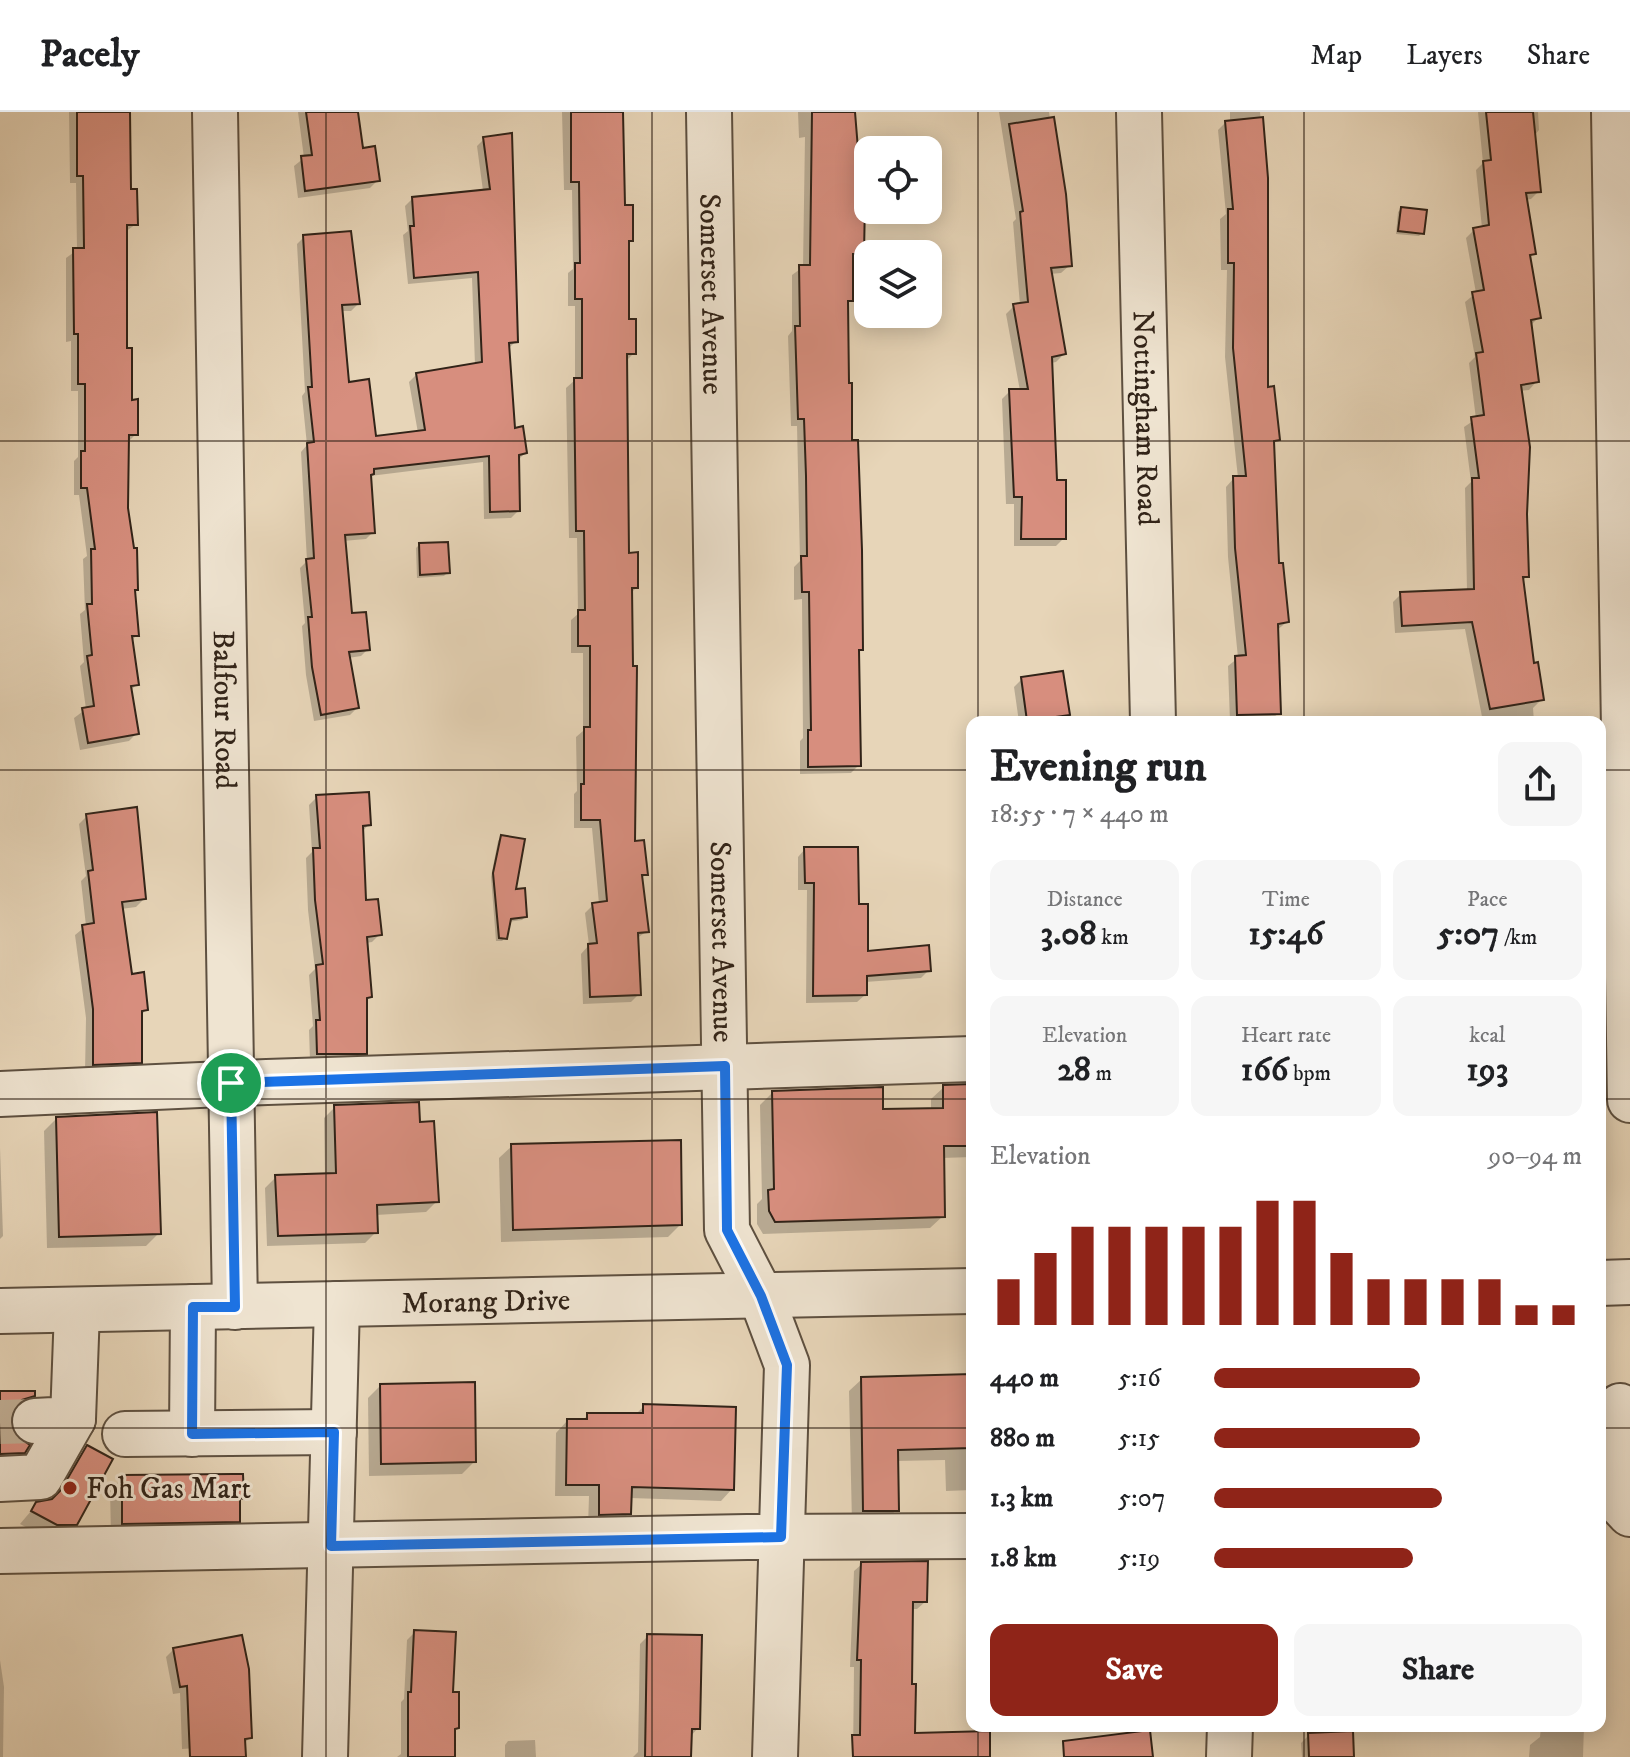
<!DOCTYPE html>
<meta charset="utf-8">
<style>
body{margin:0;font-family:"IM FELL DW Pica",serif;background:#f6f6f6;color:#202124;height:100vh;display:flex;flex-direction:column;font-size:30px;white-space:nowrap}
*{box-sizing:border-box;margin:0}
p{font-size:26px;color:#757577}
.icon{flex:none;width:44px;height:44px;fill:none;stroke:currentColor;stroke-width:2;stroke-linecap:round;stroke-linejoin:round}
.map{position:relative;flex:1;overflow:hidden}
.panel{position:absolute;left:966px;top:604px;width:640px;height:1016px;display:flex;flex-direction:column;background:#fff;border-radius:16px;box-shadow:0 4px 20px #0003}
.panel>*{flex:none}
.tools{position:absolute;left:854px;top:24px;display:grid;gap:16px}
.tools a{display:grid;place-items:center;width:88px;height:88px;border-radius:16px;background:#fff;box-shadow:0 4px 20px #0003;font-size:40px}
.pin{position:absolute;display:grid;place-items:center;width:68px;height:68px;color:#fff;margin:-34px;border:4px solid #fff;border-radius:50%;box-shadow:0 2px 8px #0007}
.round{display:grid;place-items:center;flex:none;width:84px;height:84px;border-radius:16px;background:#f6f6f6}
.summary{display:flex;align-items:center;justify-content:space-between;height:136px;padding:0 24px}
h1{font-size:44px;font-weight:700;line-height:60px}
.figures{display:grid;grid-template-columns:repeat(3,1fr);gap:12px;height:136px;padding:8px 24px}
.figures div{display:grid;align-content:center;border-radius:16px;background:#f6f6f6;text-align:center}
.figures b{font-size:34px;font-weight:700}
.figures small{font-size:22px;font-weight:400}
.figures p{font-size:22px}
.chart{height:224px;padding:16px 24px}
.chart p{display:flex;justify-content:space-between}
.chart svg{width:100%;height:144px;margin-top:8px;stroke:#8f2418;stroke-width:6}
.button{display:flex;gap:16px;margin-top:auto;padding:16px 24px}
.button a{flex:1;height:92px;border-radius:16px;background:#8f2418;color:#fff;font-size:32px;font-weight:700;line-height:92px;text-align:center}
.button a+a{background:#f6f6f6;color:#202124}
ul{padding:0 24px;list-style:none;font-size:26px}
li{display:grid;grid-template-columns:128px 96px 1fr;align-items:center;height:60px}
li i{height:20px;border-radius:10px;background:#8f2418}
header{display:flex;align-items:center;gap:48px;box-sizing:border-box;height:112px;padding:0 40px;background:#fff;border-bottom:2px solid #e0e0e0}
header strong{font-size:38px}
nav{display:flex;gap:44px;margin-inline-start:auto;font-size:28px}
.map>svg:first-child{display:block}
</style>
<header>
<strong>Pacely</strong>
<nav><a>Map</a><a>Layers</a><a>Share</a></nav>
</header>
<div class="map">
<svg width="1630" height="1645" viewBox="0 0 1630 1645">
<rect width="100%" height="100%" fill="#e7d5b8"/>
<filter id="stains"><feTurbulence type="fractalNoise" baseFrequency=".0025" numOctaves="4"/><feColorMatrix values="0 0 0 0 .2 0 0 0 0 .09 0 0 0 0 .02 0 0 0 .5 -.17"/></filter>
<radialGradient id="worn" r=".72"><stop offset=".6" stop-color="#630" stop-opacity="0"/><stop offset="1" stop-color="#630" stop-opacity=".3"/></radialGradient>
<!-- shadow -->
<g fill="#0003">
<path d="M69 0H130L129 79 136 112 125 120V238L130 290 136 322 128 330 126 396 136 478 133 480 137 523 131 529 137 572 130 579 137 621 129 629 80 638 74 606 86 597 80 554 84 550 80 502 85 498 83 447 87 444 79 383H74V349L78 345V279H71V229L66 230V146L77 138 76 71H70Z"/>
<path d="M298 0H357L361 38 378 68 370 76 298 86 294 54 304 46Z"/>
<path d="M562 0H620L623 95 631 128 627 132V209L634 241 625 250 627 443 636 476 630 482 633 731 646 762 640 768 647 819 636 827 639 882 631 890 583 892 581 842 589 833 585 801 593 793 599 792 592 716H574V682L577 679 576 625 583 619V541H571V508L578 502 577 426H569L566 276 575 268V194H568V161L573 157 572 78H564Z"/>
<path d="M798 0H853L856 39H864L862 164 851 173V188L846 193 847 273 861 538 857 541 859 653 851 661 800 662V629L803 626 802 487 794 488V455L800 449 797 314H791L788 224 792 219V163L803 155 805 25 799 26Z"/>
<path d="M999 0H1049L1070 153 1061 161 1050 162 1064 242 1056 250 1051 251 1055 370 1064 426 1056 434H1014V392H1006L1002 287 1010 279H1020L1006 202 1014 194 1020 193 1013 110 1016 107Z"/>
<path d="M1230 0H1260L1266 66V278L1278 327 1272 333 1277 453 1287 510 1277 518 1279 601 1268 610H1230L1228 554 1238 546 1228 445 1226 375 1234 366H1238L1225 245 1227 158H1221L1220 107 1226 102 1218 18 1226 10H1230Z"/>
<path d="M1478 0H1538L1539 18 1534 24 1539 79 1531 87 1525 88 1534 141 1528 147 1539 205 1530 214 1536 270 1529 278 1520 279 1527 464 1522 470 1532 553 1542 587 1533 596 1534 610H1483L1465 517 1395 521 1393 490 1401 482 1467 479 1465 376 1471 370 1464 315 1476 307 1469 251 1475 245 1465 190 1476 181 1466 126 1474 118 1482 116 1476 58 1483 51Z"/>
<path d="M484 27 516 229 508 237 513 318 525 341 518 348V399L511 406 484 407 483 350 370 364 373 420 366 427 343 429 350 504 368 537 361 544 348 546 357 596 350 603 314 609 306 563 302 514 305 511 300 456 307 449 301 340 307 333 302 284 305 280 297 132 304 125 358 192 351 199H341L347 272 374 326 418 321 409 270 417 262 475 254 472 166 408 172 403 123 408 119 405 94 413 86 483 79 477 34Z"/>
<path d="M1401 97 1422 121 1419 124 1396 122 1398 100Z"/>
<path d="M419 433 448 460 444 464 417 466 416 436Z"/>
<path d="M1022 567 1067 602 1060 610H1019L1014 575Z"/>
<path d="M317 685 369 712 362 720 364 790 380 822 372 830 366 831 370 885 365 890V941L357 949H310L309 918 313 914 309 863 315 857 308 798 306 746 312 740 309 693Z"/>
<path d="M87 704 144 787 136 795 121 797 131 864 146 898 140 904V950L132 958 85 960 86 906 75 823 86 814 81 769 86 764 79 712Z"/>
<path d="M501 725 513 780 525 805 522 808 508 810 505 826 502 829H496L491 765 498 729Z"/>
<path d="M805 737 857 794 866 841 929 858 921 866 865 870V883L857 890 806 891 807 778H798V745Z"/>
<path d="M972 974V1045L942 1046 943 1104 930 1116 763 1122 757 1112V1092L762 1087 760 993 772 981 881 999 931 998V987L944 975Z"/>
<path d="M335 995 418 1012 437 1089 426 1100 376 1103V1120L365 1131 267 1134 265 1076 276 1065 325 1064 324 1006Z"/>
<path d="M57 1006 159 1121 146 1134 47 1136 44 1019Z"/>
<path d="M512 1034 680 1113 668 1125 501 1130 499 1046Z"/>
<path d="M0 1036 3 1124 0 1127Z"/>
<path d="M972 1265V1378L946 1379 945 1348 896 1349V1398L884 1411H852L849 1279 862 1267Z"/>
<path d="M381 1273 474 1350 462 1362 369 1364 368 1286Z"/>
<path d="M0 1281 33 1283 11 1296 8 1310 23 1340 19 1343 0 1346Z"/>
<path d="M644 1294 732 1377 721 1389 630 1386 629 1401 617 1413 588 1414 589 1384H555L556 1321 567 1309H582L588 1303H635Z"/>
<path d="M87 1336 75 1411 62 1424 44 1425 20 1412 37 1392 52 1388 75 1348Z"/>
<path d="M123 1365 242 1386 238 1390V1409L226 1421 111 1423 110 1378Z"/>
<path d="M862 1452 925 1490 917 1497H911L913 1623 988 1645H853L854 1555H850L854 1459Z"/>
<path d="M415 1520 451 1582 457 1616 453 1620V1645H397L401 1642V1590L404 1587 407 1528Z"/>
<path d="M648 1524 698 1616 690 1625 689 1645H633L638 1640 640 1532Z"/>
<path d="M174 1537 250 1626 243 1632 244 1645H198L197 1636 182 1637 180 1581 173 1582 166 1545Z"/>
<path d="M0 1548 4 1575 3 1645H0Z"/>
<path d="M1308 1614H1351L1352 1645H1302L1301 1631 1308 1624Z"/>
<path d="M1541 1614H1584L1583 1645H1529L1530 1633 1540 1625Z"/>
<path d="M535 1628 536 1645H505V1633L508 1629Z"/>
</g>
<!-- building -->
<g fill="#d78e7e" stroke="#312318" stroke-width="2">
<path d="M77 0H130L131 77H137L138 113H127V236H132V288L138 287V323H129L128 396 134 436H137L138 478H135L139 524H132L139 573 131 574 139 622 88 631 82 596 94 594 87 544 92 543 87 492H92L91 437H95L87 376H81V339H85V272H78V222H74L73 136H84L83 64H77Z"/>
<path d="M306 0H358L363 36 375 34 380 69 305 79 301 44 312 43Z"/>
<path d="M571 0H623L625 93H633V129H629V207H636V242H627L629 441 638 440V476H632L633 554H637L635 729 644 728 648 763H642L649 820 638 821 641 883 590 885 588 832 597 831 592 791 607 789 600 708H581V672H584V615H590V534H578V498H585L584 419H576L574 266H582V187H575V151H580L579 70H571Z"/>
<path d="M812 0H855L858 37H866L864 142H853V189H848L849 271H852V328H858L862 438 863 538H859L861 654 808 655V618H811L809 480H802L801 444H807L806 364 804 307H798L795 214H800L799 153H810Z"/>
<path d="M1486 0H1533L1541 80 1526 81 1536 142 1530 143 1541 206 1531 208 1539 270 1521 273 1530 335 1527 402 1529 465H1523L1534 551 1538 550 1544 588 1490 597 1472 510 1402 514 1400 480 1474 477 1472 366H1479L1471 305 1484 303 1476 241 1483 240 1472 180 1484 178 1473 116 1489 113 1483 49 1491 48Z"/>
<path d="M1054 5 1066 82 1072 154 1051 156 1066 242 1052 245 1057 368H1066V427H1021L1022 385H1014L1009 277H1028L1013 192 1028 190 1020 100 1023 99 1009 12Z"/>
<path d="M1263 5 1268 66V275L1274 274 1280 328 1274 329 1279 451H1283L1289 510 1278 512 1281 602 1237 603 1235 544 1246 543 1235 436 1233 364H1246L1233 236 1234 151H1228V97H1233L1225 9Z"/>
<path d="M512 21 518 230 509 231 515 316 523 314 527 341 519 343 520 399 490 400 489 344 374 357V362L371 363 375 421 345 423 352 501 366 500 370 538 349 540 359 596 321 603 312 555 308 505H312L306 447 314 446 307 331 314 330 308 275H312L303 123 351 119 360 192 342 193 349 270 369 267 376 324 425 318 416 261 482 250 478 160 414 166 410 114H414L412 85 490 77 483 25Z"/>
<path d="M1401 95 1427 98 1424 122 1398 119Z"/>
<path d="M448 430 450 461 420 463 419 431Z"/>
<path d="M1063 559 1070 603 1027 609 1021 565Z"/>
<path d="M369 680 371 713 363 714 366 788 378 787 382 823 367 825 372 885 367 886V942H317L316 908H320L316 853 323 852 315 788 313 736H320L316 683Z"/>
<path d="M137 695 146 787 122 790 132 862 144 860 148 898 142 899V951L93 953V897L82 813 94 811 88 759 93 758 86 702Z"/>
<path d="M501 723 525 727 516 777 525 776 527 805 511 807 507 827 499 826 493 761Z"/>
<path d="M804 735H858L859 792H868V839L929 833 931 859 867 864V883L813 884 814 771H805Z"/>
<path d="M972 972V1034H944L945 1105 775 1110 769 1099 768 1078 774 1077 772 979 883 975V997L943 996V973Z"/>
<path d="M419 990 420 1010 434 1009 439 1090 377 1093 378 1121 278 1124 275 1063 336 1061 334 993Z"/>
<path d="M157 1000 161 1122 59 1125 56 1005Z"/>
<path d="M681 1028 682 1113 513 1118 511 1032Z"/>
<path d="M972 1262V1336L898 1338 899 1399H863L861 1265Z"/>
<path d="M475 1270 476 1350 381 1352 380 1272Z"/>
<path d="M0 1279H35V1284L22 1288 13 1297 10 1310 15 1323 30 1333 25 1341 0 1342Z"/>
<path d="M643 1292 736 1295 734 1378 632 1375 631 1402 599 1403V1373H566L567 1307H587V1301H643Z"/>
<path d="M87 1333 113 1347 77 1413H57L31 1399 36 1390 52 1387 61 1378Z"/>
<path d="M233 1362H243L244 1387 240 1386V1410L122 1412V1363Z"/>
<path d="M928 1449 927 1490H913L912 1572H916L915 1621 990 1619V1645H853L852 1623H860L861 1548H857L861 1450Z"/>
<path d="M414 1518 456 1520 453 1580H459V1616L455 1617V1645H408V1580H411Z"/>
<path d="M647 1522 702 1523 700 1617H692L691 1645H645Z"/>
<path d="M242 1523 249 1557 252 1626 245 1627 246 1645H190L187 1574 180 1575 173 1536Z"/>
<path d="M1150 1618 1153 1645H1064L1063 1629Z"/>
<path d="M1353 1619 1354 1645H1309L1308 1621Z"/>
</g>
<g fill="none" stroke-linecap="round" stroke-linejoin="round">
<!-- minor-tunnel -->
<path stroke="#c3b198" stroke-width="44" stroke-dasharray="44 22" stroke-linecap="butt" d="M0 1310 35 1309"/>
<!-- minor casing -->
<g stroke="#5e5040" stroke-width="48">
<g id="minor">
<path id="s1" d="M215 0 235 1195"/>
<path id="s2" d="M709 0 727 1118 761 1184 787 1253 775 1645"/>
<path id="s3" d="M1139 0 1153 610"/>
<path d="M1614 0 1630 988"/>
<path d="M0 982 267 970 972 947"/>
<path d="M1600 1171 1630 1170"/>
<path id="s4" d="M0 1199 972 1179"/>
<path d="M1620 1294 1617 1388 1630 1402"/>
<path d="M35 1309 73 1307 77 1198"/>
<path d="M125 1322 334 1320"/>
<path d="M192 1322 193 1195"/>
<path d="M0 1367 40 1365 73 1307"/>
<path d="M0 1439 747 1425 972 1424"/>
<path d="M325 1645 337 1192"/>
<path d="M1229 1645 1230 1614"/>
</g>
</g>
<!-- minor -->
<use href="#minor" stroke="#efe4d1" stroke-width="44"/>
</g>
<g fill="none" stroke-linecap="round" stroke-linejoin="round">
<!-- route casing -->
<g stroke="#fff" stroke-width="16">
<path id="route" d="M725 954 727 1118 761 1184 787 1253 781 1425 331 1434 334 1320 192 1322 193 1195H235L231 971Z"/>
</g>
<!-- route -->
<use href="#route" stroke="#1a73e8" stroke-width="10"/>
</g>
<!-- grid -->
<path fill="none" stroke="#312318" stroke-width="2" stroke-opacity="0.55" d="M326 0V1645M652 0V1645M978 0V610M1304 0V610M0 329H1630M0 658H972M1600 658H1630M0 987H972M1600 987H1630M0 1316H972M1600 1316H1630M978 1614V1645M1304 1614V1645"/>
<!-- markers -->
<circle fill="#8f2418" stroke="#efe4d1" stroke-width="3" cx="70" cy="1376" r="8"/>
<g text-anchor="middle" stroke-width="6" stroke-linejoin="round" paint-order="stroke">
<!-- street labels -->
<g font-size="30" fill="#312318" stroke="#efe4d1">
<text dy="10" stroke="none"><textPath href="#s2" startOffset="182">Somerset Avenue</textPath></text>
<text dy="10" stroke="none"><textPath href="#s3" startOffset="306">Nottingham Road</textPath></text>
<text dy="10" stroke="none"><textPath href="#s1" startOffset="598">Balfour Road</textPath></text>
<text dy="10" stroke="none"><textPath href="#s2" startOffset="830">Somerset Avenue</textPath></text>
<text dy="10" stroke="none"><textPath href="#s4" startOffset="486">Morang Drive</textPath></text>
</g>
<!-- poi labels -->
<g font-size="30" fill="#312318" stroke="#efe4d1" text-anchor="start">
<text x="86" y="1386">Foh Gas Mart</text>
</g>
</g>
<rect width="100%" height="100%" filter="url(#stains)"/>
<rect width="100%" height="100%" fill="url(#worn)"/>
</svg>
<div class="tools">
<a><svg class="icon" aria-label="locate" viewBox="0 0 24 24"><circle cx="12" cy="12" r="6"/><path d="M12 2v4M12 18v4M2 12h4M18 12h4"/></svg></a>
<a><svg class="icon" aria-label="layers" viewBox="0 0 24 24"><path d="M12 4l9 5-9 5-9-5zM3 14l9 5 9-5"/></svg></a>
</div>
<div class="pin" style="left:231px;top:971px;background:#1e9e55"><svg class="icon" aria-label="arrive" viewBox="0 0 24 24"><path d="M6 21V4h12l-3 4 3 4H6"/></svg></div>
<section class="panel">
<div class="summary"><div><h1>Evening run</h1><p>18:55 · 7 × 440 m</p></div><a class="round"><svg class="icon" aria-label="share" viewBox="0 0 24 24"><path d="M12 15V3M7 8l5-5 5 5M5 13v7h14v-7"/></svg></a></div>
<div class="figures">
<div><p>Distance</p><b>3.08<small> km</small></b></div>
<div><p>Time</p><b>15:46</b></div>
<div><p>Pace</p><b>5:07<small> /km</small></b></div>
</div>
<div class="figures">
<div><p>Elevation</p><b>28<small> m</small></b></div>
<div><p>Heart rate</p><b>166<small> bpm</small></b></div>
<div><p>kcal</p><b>193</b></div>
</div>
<div class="chart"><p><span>Elevation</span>90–94 m</p>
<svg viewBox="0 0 160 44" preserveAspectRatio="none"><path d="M5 44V30M15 44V22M25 44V14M35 44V14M45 44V14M55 44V14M65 44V14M75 44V6M85 44V6M95 44V22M105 44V30M115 44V30M125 44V30M135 44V30M145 44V38M155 44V38"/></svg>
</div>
<ul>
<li><b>440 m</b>5:16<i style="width:56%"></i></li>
<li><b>880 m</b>5:15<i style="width:56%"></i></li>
<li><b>1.3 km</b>5:07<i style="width:62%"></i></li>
<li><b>1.8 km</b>5:19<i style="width:54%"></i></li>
</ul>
<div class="button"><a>Save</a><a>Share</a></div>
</section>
</div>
